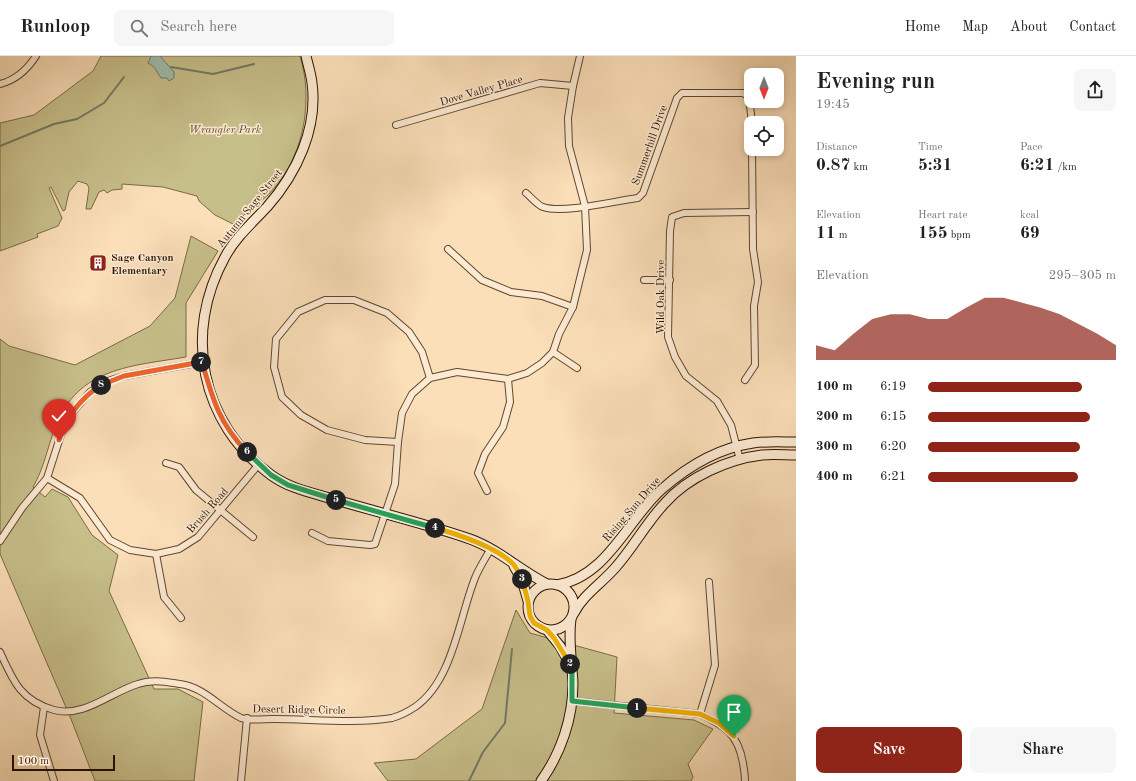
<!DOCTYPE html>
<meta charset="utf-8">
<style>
body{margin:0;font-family:"Old Standard TT",serif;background:#f6f6f6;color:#222;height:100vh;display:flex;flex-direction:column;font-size:15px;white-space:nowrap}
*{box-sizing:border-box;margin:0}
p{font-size:13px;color:#767676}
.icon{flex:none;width:22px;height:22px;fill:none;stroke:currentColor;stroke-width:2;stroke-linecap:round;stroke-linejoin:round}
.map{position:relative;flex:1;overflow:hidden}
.side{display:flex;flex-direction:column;background:#fff;width:340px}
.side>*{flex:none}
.needle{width:26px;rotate:180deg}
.tools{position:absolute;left:744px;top:12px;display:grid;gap:8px}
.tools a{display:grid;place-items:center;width:40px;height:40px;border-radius:8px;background:#fff;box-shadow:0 2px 6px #0003;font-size:20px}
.scale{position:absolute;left:12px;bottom:10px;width:103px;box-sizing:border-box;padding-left:4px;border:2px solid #2c1401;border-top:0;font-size:11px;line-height:14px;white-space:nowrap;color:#2c1401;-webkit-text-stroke:3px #fcead2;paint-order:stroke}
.pin{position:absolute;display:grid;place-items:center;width:34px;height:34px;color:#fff;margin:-41px -17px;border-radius:50% 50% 50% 0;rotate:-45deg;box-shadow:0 0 4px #0007}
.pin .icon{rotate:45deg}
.km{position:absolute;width:20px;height:20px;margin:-10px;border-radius:50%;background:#222;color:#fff;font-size:11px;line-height:20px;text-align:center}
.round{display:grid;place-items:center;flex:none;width:42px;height:42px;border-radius:8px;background:#f6f6f6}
.summary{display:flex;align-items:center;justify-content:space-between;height:68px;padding:0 20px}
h1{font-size:22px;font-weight:700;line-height:30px}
.figures{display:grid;grid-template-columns:repeat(3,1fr);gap:6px;height:68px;padding:4px 20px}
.figures div{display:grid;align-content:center}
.figures b{font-size:17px;font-weight:700}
.figures small{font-size:11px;font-weight:400}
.figures p{font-size:11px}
.chart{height:112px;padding:8px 20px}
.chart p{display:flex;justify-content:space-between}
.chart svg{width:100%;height:72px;margin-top:4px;fill:#8f2418;opacity:.7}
.cta{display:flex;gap:8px;margin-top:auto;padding:8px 20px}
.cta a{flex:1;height:46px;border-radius:8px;background:#8f2418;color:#fff;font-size:16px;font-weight:700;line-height:46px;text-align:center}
.cta a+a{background:#f6f6f6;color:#222}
ul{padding:0 20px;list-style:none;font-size:13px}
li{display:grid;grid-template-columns:64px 48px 1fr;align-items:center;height:30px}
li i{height:10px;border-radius:5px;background:#8f2418}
header{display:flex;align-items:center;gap:24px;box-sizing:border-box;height:56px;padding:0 20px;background:#fff;border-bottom:1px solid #e0e0e0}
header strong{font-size:19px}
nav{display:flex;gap:22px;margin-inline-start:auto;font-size:14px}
.search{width:280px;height:36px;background:#f6f6f6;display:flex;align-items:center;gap:10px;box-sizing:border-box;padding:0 14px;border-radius:8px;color:#767676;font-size:15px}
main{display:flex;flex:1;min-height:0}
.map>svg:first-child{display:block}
</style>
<header>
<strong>Runloop</strong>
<div class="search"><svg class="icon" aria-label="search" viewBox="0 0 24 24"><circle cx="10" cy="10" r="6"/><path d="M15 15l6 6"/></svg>Search here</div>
<nav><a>Home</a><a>Map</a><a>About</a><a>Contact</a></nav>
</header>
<main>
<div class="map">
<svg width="796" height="725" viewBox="0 0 796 725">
<rect width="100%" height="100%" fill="#fbdfb9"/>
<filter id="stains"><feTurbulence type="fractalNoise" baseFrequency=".005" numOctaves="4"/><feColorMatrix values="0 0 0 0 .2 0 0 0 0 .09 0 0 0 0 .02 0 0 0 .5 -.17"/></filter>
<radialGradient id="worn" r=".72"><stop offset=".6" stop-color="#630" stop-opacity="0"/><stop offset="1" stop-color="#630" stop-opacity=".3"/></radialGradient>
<!-- green -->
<g fill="#c7bf8a" stroke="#7a6a46">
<path d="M101 0H300C313 42 305 94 277 129 267 142 251 153 238 164L235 169 215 159 199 145 197 140 163 131 122 128V133L112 134 107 137 104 134 99 136 91 153H86L89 132 87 128 78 125 69 136 65 154 63 155 51 131 49 132 62 162 58 170 37 178 38 181 0 195V67L34 59 93 15Z"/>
<path d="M191 180 218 195 186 247V301C133 310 77 311 55 372 47 393 44 412 33 431L45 441 52 433 68 441 92 479 118 499 109 535 154 633H178L203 646 194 725H95L71 663 0 498V283L9 290 75 309 150 270 175 242Z"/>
<path d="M516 554 530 577 617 601 614 657 694 664 713 673 688 708 693 721 691 725H388L374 707 416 703 482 653Z"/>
</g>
<!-- water -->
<path fill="#9fbdab" stroke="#717967" d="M151 0H160L174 16V22L169 25 167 22H161C155 14 157 12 148 7Z"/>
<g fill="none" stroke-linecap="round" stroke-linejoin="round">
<!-- stream -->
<g stroke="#717967" stroke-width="2">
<path d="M171 11 213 18 254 8"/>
<path d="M0 90 54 68 77 63 104 47 124 21"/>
<path d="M469 725 483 696 505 667 512 593"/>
</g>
<!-- street casing -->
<g stroke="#60472f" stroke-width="8">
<g id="street">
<path d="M0 28C16 24 27 14 36 0"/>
<path d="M396 69 540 27 573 30"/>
<path d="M526 137C531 141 537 149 543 151 563 158 615 145 638 142L643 137 677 42 682 37H743L749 41 752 67"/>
<path d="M448 193 482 224 511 236 542 240 573 251"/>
<path d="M644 224H670"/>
<path d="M553 296 577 312"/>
<path d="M745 324 755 309 754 250 758 226 753 193 752 93"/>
<path d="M398 386 365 384 327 374 301 359 282 341 274 311 276 283 298 256 325 244H354L387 257 409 276 422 296 430 322"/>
<path d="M740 404 731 369 717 345 686 320 675 301 668 281 670 175 672 161 684 157 753 156"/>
<path d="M166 407 179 411 196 434 253 481"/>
<path d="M47 422 80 442 110 484 130 494 156 498 179 493 198 481 259 408"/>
<path d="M487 435 478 417 485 398 503 371 510 346 508 323"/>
<path d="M312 477 328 485 370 489 375 488 395 428 398 386 402 357 412 338 430 322 457 316 508 323 527 317 542 307 553 296 559 278 573 251 587 194 585 150 569 90 568 62 573 30 580 0"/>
<path d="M0 485 22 452 47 422 64 369 72 357 90 336 111 324 124 320 202 306"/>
<path d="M156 498 164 541 181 562"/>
<path d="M0 596C13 625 21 645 54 654 84 662 111 636 138 628 152 623 166 626 180 628 204 631 220 652 241 662 249 665 264 663 273 663 311 663 354 668 392 662 399 660 409 655 415 651 453 625 459 562 475 522 479 512 485 503 490 494"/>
<path d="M572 645 700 658C725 670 738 678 743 707 744 713 745 719 745 725"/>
<path d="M44 651 40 679 54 725"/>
<path d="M700 658 715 609 709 526"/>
<path d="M241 725 247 662"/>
</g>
</g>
<!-- secondary casing -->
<g stroke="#2c1401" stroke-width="11">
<g id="secondary">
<path d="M306 0C308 9 311 18 312 27 318 72 297 117 267 151 253 166 235 182 225 201 183 277 200 367 271 419 290 433 314 437 336 444 381 457 426 468 470 483 498 493 521 515 547 528"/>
<path d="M514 510 522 524 528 545"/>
<circle cx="551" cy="551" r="23"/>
<path d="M557 529C608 520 627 464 662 433 688 410 719 392 753 387 767 385 782 386 796 386"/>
<path d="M574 557C583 539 601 528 615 512 633 492 646 467 665 447 688 421 728 403 762 399 773 398 785 399 796 399"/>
<path d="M547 574 560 590 571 610"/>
<path d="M541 725C561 697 573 662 573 627 572 606 568 584 571 563"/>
</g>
</g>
<!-- street -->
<use href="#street" stroke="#fcead2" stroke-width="6"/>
<!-- secondary -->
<use href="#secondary" stroke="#fcead2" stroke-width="9"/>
</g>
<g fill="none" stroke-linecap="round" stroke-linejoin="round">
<!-- split-1 casing -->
<g stroke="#fff" stroke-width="8">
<path id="split-1" d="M637 652 700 658 719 667 734 680"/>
</g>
<!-- split-2 casing -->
<g stroke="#fff" stroke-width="8">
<path id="split-2" d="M570 608 572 612V645L637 652"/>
</g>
<!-- split-3 casing -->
<g stroke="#fff" stroke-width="8">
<path id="split-3" d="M522 523 528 545 530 560 534 567 547 574 554 582 570 608"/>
</g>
<!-- split-4 casing -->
<g stroke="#fff" stroke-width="8">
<path id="split-4" d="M435 472C457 478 499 492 514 509 517 513 519 518 522 523"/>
</g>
<!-- split-5 casing -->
<g stroke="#fff" stroke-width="8">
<path id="split-5" d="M336 444 435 472"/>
</g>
<!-- split-6 casing -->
<g stroke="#fff" stroke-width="8">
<path id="split-6" d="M247 396 271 419 288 429 336 444"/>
</g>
<!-- split-7 casing -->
<g stroke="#fff" stroke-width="8">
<path id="split-7" d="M201 306H202C213 344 219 367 247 396"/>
</g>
<!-- split-8 casing -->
<g stroke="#fff" stroke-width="8">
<path id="split-8" d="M101 329 124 320 201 306"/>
</g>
<!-- split-9 casing -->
<g stroke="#fff" stroke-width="8">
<path id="split-9" d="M59 384C66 361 80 343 101 329"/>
</g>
<!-- split-1 -->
<use href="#split-1" stroke="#f5b400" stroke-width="5"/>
<!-- split-2 -->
<use href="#split-2" stroke="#22a559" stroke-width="5"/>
<!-- split-3 -->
<use href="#split-3" stroke="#f5b400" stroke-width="5"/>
<!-- split-4 -->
<use href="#split-4" stroke="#f5b400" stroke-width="5"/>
<!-- split-5 -->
<use href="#split-5" stroke="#22a559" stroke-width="5"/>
<!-- split-6 -->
<use href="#split-6" stroke="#22a559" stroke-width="5"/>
<!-- split-7 -->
<use href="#split-7" stroke="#f0652b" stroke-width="5"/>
<!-- split-8 -->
<use href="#split-8" stroke="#f0652b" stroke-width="5"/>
<!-- split-9 -->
<use href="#split-9" stroke="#f0652b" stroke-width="5"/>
</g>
<!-- icons -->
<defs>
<g id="building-square" transform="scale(0.9)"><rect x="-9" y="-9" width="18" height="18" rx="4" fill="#8f2418" stroke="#fcead2"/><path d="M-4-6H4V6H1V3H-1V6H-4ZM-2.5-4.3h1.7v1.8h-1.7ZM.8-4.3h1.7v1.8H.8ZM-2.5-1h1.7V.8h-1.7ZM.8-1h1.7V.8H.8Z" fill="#fff"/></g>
</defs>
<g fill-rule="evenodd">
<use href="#building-square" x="98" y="207"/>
</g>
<g text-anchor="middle" stroke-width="3" stroke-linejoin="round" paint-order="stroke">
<!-- street labels -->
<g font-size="11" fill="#2c1401" stroke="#fcead2">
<text transform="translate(481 34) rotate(-16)" y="4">Dove Valley Place</text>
<text transform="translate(649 89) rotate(-70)" y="4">Summerhill Drive</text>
<text transform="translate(249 152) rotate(-51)" y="4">Autumn Sage Street</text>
<text transform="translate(660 241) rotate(-90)" y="4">Wild Oak Drive</text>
<text transform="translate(631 453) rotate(-49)" y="4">Rising Sun Drive</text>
<text transform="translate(207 454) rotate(-49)" y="4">Brush Road</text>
<text transform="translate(299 653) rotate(1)" y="4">Desert Ridge Circle</text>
</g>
<!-- park labels -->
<g font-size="11" font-style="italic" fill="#625031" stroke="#fcead2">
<text x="225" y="77">Wrangler Park</text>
</g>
<!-- poi labels -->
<g font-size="11" font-weight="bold" fill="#2c1401" stroke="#fcead2" text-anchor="start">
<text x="111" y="205">Sage Canyon<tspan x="111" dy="13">Elementary</tspan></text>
</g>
</g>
<rect width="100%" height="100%" filter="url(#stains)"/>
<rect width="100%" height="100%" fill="url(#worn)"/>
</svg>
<div class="tools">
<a><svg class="needle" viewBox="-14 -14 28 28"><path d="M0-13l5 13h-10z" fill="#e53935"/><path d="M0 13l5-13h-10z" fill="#767676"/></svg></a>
<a><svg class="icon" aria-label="locate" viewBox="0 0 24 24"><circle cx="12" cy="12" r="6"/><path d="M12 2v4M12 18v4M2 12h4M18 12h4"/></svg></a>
</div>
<div class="scale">100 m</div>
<div class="pin" style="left:734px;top:680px;background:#1e9e55"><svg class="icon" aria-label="arrive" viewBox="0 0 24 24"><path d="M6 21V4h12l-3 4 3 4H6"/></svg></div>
<div class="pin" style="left:59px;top:384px;background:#d93025"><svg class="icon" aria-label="check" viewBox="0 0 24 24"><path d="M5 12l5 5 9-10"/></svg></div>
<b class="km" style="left:637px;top:652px">1</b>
<b class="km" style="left:570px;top:608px">2</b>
<b class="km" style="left:522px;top:523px">3</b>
<b class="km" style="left:435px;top:472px">4</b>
<b class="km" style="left:336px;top:444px">5</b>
<b class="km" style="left:247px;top:396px">6</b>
<b class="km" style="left:201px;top:306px">7</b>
<b class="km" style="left:101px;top:329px">8</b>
</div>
<section class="side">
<div class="summary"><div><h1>Evening run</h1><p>19:45</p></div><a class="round"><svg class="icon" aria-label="share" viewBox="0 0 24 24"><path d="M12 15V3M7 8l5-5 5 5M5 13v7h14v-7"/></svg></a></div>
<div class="figures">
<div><p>Distance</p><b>0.87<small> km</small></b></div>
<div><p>Time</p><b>5:31</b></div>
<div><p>Pace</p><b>6:21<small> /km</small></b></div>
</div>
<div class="figures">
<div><p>Elevation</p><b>11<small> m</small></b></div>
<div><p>Heart rate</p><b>155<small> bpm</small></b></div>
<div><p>kcal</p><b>69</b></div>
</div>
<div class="chart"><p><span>Elevation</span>295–305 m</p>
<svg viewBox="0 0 160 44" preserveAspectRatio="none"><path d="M0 44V35L10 38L20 28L30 19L40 16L50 16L60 19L70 19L80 12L90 6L100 6L110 9L120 12L130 16L140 22L150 28L160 35V44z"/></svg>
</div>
<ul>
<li><b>100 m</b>6:19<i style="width:82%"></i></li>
<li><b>200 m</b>6:15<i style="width:86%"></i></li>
<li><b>300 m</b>6:20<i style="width:81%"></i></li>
<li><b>400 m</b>6:21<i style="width:80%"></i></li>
</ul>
<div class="cta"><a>Save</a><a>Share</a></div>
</section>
</main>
